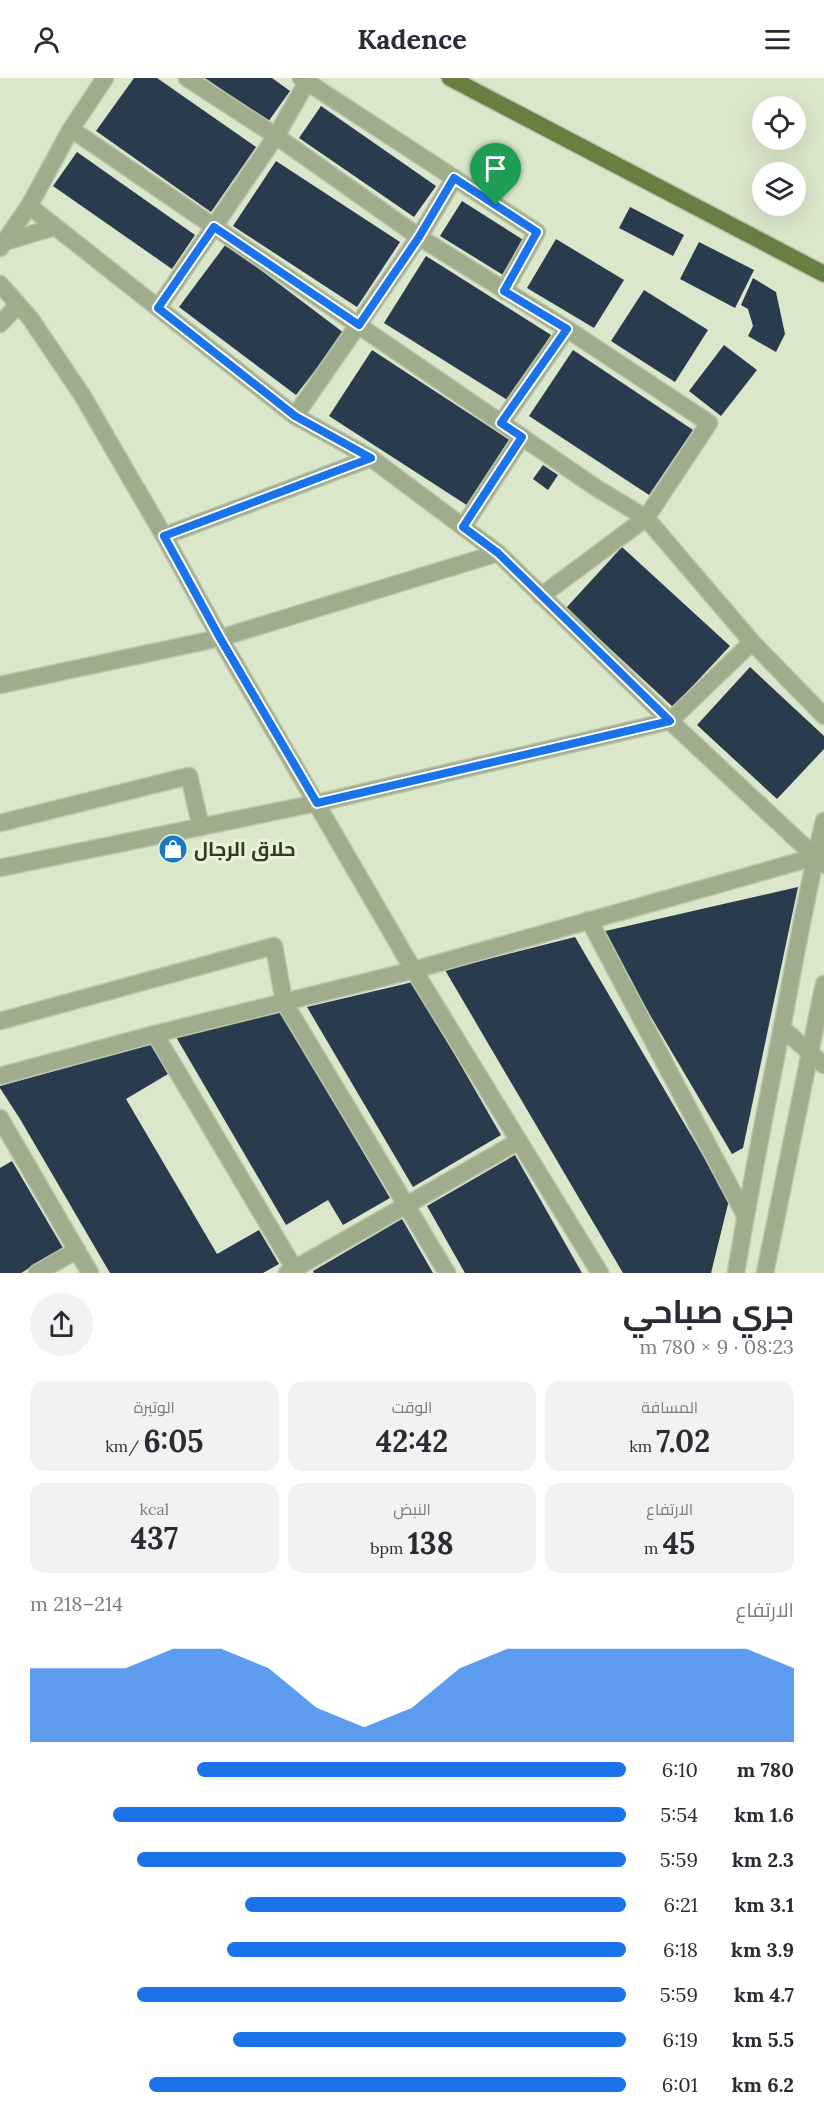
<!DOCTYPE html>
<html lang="ar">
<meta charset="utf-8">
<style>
body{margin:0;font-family:Lora,Cairo,serif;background:#f2f2f3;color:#2b2b33;direction:rtl;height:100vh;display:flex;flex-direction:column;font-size:22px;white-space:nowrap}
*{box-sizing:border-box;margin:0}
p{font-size:20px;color:#7c7c81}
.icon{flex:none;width:33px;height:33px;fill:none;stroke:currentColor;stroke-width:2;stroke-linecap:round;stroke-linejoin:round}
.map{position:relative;height:1195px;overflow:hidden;direction:ltr}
.panel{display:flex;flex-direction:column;background:#fff;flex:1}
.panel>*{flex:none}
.tools{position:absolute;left:752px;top:18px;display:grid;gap:12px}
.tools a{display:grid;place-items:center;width:54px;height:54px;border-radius:50%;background:#fff;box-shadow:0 6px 24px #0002;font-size:30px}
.pin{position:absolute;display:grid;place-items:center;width:51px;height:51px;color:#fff;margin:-62px -26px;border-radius:50% 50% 50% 0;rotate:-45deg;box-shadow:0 0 6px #0007}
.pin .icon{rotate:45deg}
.round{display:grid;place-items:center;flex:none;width:63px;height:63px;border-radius:32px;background:#f2f2f3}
.overview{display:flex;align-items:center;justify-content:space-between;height:102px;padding:0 30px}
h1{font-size:33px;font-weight:700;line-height:45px}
.metrics{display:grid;grid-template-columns:repeat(3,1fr);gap:9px;height:102px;padding:6px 30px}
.metrics div{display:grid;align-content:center;border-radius:15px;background:#f2f2f3;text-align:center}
.metrics b{font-size:30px;font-weight:700}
.metrics small{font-size:16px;font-weight:400}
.metrics p{font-size:16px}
.chart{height:168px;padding:12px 30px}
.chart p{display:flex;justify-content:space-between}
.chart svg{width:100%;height:108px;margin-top:6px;fill:#1a73e8;opacity:.7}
ul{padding:0 30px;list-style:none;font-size:20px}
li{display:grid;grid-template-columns:96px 72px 1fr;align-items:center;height:45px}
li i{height:15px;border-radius:8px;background:#1a73e8}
header{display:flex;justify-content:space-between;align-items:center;height:78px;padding:0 30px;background:#fff;font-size:27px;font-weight:700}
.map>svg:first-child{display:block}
</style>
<header><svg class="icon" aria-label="menu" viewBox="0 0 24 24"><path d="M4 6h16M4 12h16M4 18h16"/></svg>Kadence<svg class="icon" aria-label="person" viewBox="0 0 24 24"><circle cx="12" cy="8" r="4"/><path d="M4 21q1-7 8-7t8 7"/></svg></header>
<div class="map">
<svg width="824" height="1195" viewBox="0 0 824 1195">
<rect width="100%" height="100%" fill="#dbe7cb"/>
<!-- building -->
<g fill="#293b4d">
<path d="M134 0H157L256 69 211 134 96 53Z"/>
<path d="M205 0H272L290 13 268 44Z"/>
<path d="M321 28 436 108 414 139 299 60Z"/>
<path d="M77 74 195 157 172 191 53 108Z"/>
<path d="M276 83 400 164 357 229 233 148Z"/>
<path d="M462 123 525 163 503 197 440 158Z"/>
<path d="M630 129 684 157 673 178 619 150Z"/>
<path d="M556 161 624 202 594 250 527 210Z"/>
<path d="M699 164 754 192 735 230 680 201Z"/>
<path d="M226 166 344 255 296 317 179 229Z"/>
<path d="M426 178 551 257 509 323 384 245Z"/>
<path d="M753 200 776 214 785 256 776 274 748 258 753 248 748 231 741 227Z"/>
<path d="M644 212 708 252 675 304 611 263Z"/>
<path d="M724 267 757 292 721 338 689 313Z"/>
<path d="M372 272 522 370 479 435 329 338Z"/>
<path d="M573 272 693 352 649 417 529 338Z"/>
<path d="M543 387 558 397 548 412 533 401Z"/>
<path d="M622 469 730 568 673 629 566 530Z"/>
<path d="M750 589 824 658V671L777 721 697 647Z"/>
<path d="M798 809 743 1070 732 1076 601 854Z"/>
<path d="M575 859 729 1122 711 1195H623L445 892Z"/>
<path d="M413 904 501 1057 413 1109 307 929Z"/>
<path d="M279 931 390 1120 343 1147 328 1122 286 1147 176 959Z"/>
<path d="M151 966 168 996 126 1021 217 1176 259 1152 279 1186 263 1195H110L20 1041 0 1010V1008Z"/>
<path d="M515 1077 582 1195H465L427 1128Z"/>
<path d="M12 1083 63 1170 21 1195H0V1090Z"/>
<path d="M402 1141 433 1195H314L313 1193Z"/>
</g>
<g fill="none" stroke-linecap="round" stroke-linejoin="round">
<!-- minor casing -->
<g stroke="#b9c4ab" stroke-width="19">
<g id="minor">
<path d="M187 0 276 58 419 159 567 251 709 345 646 440 541 518"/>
<path d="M301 0 537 154 504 213"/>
<path d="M71 51 595 409 646 440 752 564 824 638"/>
<path d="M29 128 295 338 371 380 498 475 670 643 824 787"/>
<path d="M1 165 55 149"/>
<path d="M0 170 29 128 71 51 105 0"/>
<path d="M0 206 30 240 82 317 164 458 220 560 407 881 600 1195"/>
<path d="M158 230 276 58 307 4"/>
<path d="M0 246 18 227"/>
<path d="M295 338 419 159 454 101"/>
<path d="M501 345 567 251"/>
<path d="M463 449 522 359"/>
<path d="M164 458 371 380"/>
<path d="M0 607 220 560 498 475"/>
<path d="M0 745 189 698 201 749"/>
<path d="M0 790 317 725 670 643 752 564"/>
<path d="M589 842 745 1137"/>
<path d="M0 943 274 868 284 924 447 1195"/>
<path d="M782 950 824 987"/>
<path d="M155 956 297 1195"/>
<path d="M0 998 155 956 414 892 815 779"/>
<path d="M0 1040 90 1195"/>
<path d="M37 1195 77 1172"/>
<path d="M287 1195 519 1063"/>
</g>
</g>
<!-- tertiary casing -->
<g stroke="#b9c4ab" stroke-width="19">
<g id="tertiary">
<path d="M736 1195C750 1109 767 1024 784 939 796 874 808 808 824 743"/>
<path d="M765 1195 824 906"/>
</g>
</g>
<!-- primary casing -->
<g stroke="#b9c4ab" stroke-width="19">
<path id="primary" d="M450 0 824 196"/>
</g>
<!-- minor -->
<use href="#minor" stroke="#9fad8c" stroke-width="16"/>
<!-- tertiary -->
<use href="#tertiary" stroke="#9fad8c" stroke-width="16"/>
<!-- primary -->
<use href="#primary" stroke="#677f41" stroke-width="16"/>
</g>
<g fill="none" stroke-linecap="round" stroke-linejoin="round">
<!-- route casing -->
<g stroke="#fff" stroke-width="12">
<path id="route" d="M454 100 537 154 504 213 567 251 501 345 522 359 463 449 498 475 670 643 317 725 220 560 164 458 371 380 295 338 158 230 214 149 359 247 419 159Z"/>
</g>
<!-- route -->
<use href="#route" stroke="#1a73e8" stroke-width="8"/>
</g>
<!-- icons -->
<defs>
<g id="shop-disc" transform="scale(1.5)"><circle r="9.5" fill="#1979c5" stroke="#e8f4d8"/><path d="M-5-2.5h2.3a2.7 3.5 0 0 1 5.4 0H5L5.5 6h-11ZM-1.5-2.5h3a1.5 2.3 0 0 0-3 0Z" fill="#fff"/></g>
</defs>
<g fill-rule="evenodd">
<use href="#shop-disc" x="173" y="771"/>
</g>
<g text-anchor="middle" stroke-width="6" stroke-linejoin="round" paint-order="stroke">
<!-- poi labels -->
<g font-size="20" font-weight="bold" fill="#32362c" stroke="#e8f4d8" text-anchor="start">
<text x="194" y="778">حلاق الرجال</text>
</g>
</g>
</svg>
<div class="tools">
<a><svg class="icon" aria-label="locate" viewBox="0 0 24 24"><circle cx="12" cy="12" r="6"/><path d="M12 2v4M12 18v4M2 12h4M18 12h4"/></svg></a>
<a><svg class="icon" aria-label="layers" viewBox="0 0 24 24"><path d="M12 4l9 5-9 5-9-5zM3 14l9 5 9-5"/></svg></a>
</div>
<div class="pin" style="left:496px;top:127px;background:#1e9e55"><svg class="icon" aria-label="arrive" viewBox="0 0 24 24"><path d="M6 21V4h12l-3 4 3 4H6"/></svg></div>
</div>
<section class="panel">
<div class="overview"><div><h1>جري صباحي</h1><p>08:23 · 9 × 780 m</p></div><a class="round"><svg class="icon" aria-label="share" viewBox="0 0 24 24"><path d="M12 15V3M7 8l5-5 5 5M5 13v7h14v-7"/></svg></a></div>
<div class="metrics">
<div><p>المسافة</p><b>7.02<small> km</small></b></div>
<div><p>الوقت</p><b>42:42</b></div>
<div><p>الوتيرة</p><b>6:05<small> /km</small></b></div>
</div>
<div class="metrics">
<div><p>الارتفاع</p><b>45<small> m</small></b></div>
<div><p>النبض</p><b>138<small> bpm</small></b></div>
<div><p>kcal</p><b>437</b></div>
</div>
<div class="chart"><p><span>الارتفاع</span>214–218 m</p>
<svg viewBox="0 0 160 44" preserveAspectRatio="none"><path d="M0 44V14L10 14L20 14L30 6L40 6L50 14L60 30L70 38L80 30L90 14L100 6L110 6L120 6L130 6L140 6L150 6L160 14V44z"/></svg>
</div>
<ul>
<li><b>780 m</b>6:10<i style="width:72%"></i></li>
<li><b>1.6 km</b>5:54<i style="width:86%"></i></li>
<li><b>2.3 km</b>5:59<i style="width:82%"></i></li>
<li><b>3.1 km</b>6:21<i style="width:64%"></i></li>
<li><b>3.9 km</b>6:18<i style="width:67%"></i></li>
<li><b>4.7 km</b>5:59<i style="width:82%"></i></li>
<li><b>5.5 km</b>6:19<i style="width:66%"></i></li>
<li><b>6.2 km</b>6:01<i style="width:80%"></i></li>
</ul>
</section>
